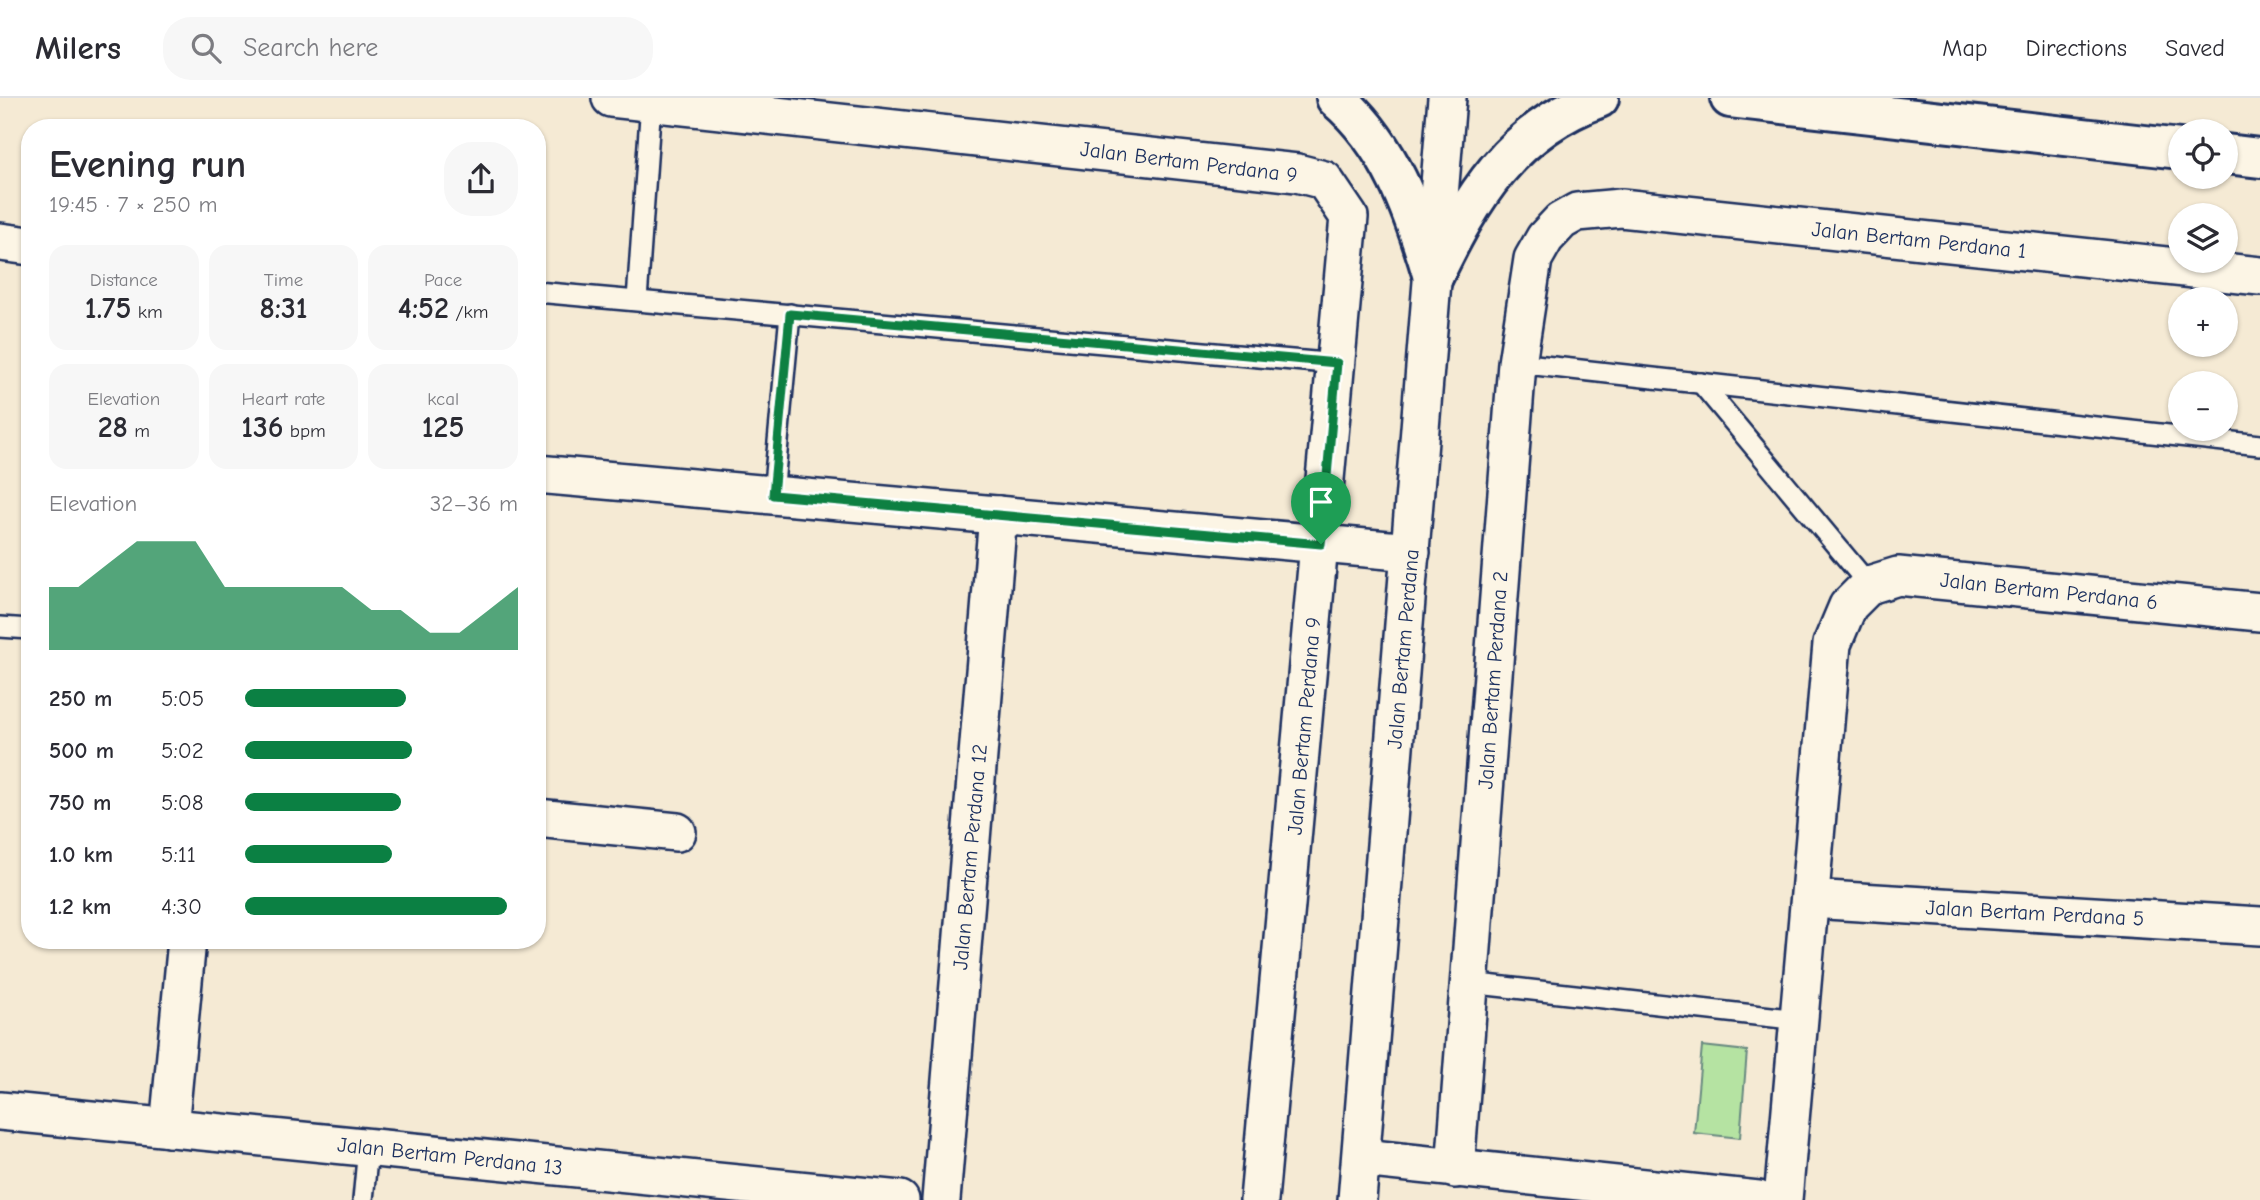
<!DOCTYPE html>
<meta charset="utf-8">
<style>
body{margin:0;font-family:"Comic Neue",sans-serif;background:#f7f7f7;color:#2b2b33;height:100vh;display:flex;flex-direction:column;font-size:26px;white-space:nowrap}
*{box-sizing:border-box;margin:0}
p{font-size:23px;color:#7c7c81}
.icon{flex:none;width:38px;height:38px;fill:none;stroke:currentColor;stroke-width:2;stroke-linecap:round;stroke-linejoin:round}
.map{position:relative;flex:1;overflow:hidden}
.details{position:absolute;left:21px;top:21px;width:525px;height:830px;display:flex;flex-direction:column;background:#fff;border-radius:28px;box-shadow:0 2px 5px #0004}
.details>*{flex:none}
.tools{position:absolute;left:2168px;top:21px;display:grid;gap:14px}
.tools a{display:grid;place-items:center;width:70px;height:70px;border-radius:50%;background:#fff;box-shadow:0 2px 5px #0004;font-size:35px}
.pin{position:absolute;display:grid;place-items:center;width:60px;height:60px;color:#fff;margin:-72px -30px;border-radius:50% 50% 50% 0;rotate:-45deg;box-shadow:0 0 7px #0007}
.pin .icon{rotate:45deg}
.round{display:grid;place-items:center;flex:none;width:74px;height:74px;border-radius:28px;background:#f7f7f7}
.head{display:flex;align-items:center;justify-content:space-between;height:119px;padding:0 28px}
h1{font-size:38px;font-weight:700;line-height:52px}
.stats{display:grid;grid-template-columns:repeat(3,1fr);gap:10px;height:119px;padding:7px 28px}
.stats div{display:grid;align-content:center;border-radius:18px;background:#f7f7f7;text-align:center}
.stats b{font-size:30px;font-weight:700}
.stats small{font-size:19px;font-weight:400}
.stats p{font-size:19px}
.chart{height:196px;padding:14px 28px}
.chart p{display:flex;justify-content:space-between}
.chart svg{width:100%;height:126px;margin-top:7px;fill:#0b8043;opacity:.7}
ul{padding:0 28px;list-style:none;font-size:23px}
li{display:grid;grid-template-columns:112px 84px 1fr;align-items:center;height:52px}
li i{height:18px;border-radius:9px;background:#0b8043}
header{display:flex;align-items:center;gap:42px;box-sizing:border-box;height:98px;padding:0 35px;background:#fff;border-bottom:2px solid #e1e1e2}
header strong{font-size:33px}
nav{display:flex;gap:38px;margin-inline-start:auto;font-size:24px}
.search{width:490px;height:63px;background:#f7f7f7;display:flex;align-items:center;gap:18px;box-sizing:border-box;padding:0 24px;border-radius:28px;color:#7c7c81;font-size:26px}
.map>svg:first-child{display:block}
</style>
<header>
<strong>Milers</strong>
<div class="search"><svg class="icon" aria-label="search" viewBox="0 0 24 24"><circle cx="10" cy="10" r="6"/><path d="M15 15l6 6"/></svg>Search here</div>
<nav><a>Map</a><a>Directions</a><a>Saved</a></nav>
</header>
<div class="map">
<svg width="2260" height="1102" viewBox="0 0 2260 1102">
<rect width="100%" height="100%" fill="#f5ead4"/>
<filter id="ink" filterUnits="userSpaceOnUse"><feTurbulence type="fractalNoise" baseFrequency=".0143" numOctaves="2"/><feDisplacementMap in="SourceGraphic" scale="14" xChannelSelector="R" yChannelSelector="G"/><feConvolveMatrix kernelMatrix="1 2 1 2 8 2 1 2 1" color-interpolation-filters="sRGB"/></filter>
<g filter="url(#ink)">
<!-- green -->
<path fill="#b5e3a2" stroke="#688980" stroke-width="2" d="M1702 948 1747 953 1740 1040 1694 1035Z"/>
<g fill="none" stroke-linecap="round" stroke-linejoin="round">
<!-- service casing -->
<g stroke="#1b2f5e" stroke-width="24">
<g id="service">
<path d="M537 194 1337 266"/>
<path d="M637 202 651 4"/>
<path d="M1517 265 2260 347"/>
<path d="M1701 285 1869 487"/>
<path d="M773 397 790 216"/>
<path d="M0 529 30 531"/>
<path d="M1469 885 1799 922"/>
<path d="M363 1102 368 1050"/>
</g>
</g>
<!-- minor casing -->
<g stroke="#1b2f5e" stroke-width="42">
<g id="minor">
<path d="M611 0 1297 75 1324 82 1349 119 1259 1102"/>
<path d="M0 144 30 148"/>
<path d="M537 376 1411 454"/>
<path d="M537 720 677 734"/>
<path d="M1810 801 2260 828"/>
<path d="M0 1013 900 1102"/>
<path d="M169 1030 187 842"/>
<path d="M1362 1060 1758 1102"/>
<path d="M1455 1071 1517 265 1533 161 1545 140 1561 123 1577 114 1621 110 2260 178"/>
<path d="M941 1102 998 417"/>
<path d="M1357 1102 1447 0"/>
<path d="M1783 1102 1832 546 1848 508 1869 487 1898 478 2260 514"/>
</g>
</g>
<!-- secondary casing -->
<g stroke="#1b2f5e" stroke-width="44">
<g id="secondary">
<path d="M1336 0C1390 46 1413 112 1433 179"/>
<path d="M1730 0 2180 51"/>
<path d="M2226 56 2260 60"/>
<path d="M1433 179C1472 99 1511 32 1599 0"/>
</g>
</g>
<!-- service -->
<use href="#service" stroke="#fcf5e5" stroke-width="19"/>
<!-- minor -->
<use href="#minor" stroke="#fcf5e5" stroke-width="37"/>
<!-- secondary -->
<use href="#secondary" stroke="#fcf5e5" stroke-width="38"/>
</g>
</g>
<g fill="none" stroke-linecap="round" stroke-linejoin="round" filter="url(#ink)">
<!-- route casing -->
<g stroke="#fff" stroke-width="14">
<path id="route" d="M790 216 1337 265 1321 446 773 397Z"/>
</g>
<!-- route -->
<use href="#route" stroke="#0b8043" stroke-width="9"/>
</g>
<g text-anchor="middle" stroke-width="6" stroke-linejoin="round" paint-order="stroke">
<!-- street labels -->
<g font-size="21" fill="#1b2f5e" stroke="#fcf5e5">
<text transform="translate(1189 64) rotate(7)" y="7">Jalan Bertam Perdana 9</text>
<text transform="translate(1919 142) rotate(6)" y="7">Jalan Bertam Perdana 1</text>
<text transform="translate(2049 493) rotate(6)" y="7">Jalan Bertam Perdana 6</text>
<text transform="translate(1403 551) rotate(-85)" y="7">Jalan Bertam Perdana</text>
<text transform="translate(1493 582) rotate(-86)" y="7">Jalan Bertam Perdana 2</text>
<text transform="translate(1304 628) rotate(-85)" y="7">Jalan Bertam Perdana 9</text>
<text transform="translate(970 759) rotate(-85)" y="7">Jalan Bertam Perdana 12</text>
<text transform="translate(2035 815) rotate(3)" y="7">Jalan Bertam Perdana 5</text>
<text transform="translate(450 1058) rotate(6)" y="7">Jalan Bertam Perdana 13</text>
</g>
</g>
</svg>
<div class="tools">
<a><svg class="icon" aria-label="locate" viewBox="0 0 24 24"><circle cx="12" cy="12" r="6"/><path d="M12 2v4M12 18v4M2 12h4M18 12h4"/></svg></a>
<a><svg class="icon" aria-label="layers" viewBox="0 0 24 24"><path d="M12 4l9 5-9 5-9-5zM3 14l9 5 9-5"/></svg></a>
<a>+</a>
<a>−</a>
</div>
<div class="pin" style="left:1321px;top:446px;background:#1e9e55"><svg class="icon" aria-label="arrive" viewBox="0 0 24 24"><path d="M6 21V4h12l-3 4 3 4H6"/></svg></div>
<section class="details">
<div class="head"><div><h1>Evening run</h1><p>19:45 · 7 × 250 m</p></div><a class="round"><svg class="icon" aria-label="share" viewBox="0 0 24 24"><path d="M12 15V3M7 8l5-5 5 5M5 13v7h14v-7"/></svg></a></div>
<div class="stats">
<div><p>Distance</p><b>1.75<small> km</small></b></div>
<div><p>Time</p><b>8:31</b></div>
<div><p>Pace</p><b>4:52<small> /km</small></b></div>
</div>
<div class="stats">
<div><p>Elevation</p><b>28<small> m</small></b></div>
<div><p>Heart rate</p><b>136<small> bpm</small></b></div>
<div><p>kcal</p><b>125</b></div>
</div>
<div class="chart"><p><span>Elevation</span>32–36 m</p>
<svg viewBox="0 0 160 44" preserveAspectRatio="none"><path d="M0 44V22L10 22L20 14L30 6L40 6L50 6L60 22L70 22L80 22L90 22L100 22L110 30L120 30L130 38L140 38L150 30L160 22V44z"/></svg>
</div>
<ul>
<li><b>250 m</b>5:05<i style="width:59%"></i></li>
<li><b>500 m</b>5:02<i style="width:61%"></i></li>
<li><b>750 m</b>5:08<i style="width:57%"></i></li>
<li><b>1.0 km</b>5:11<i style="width:54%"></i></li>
<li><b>1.2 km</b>4:30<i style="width:96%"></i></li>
</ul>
</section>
</div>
